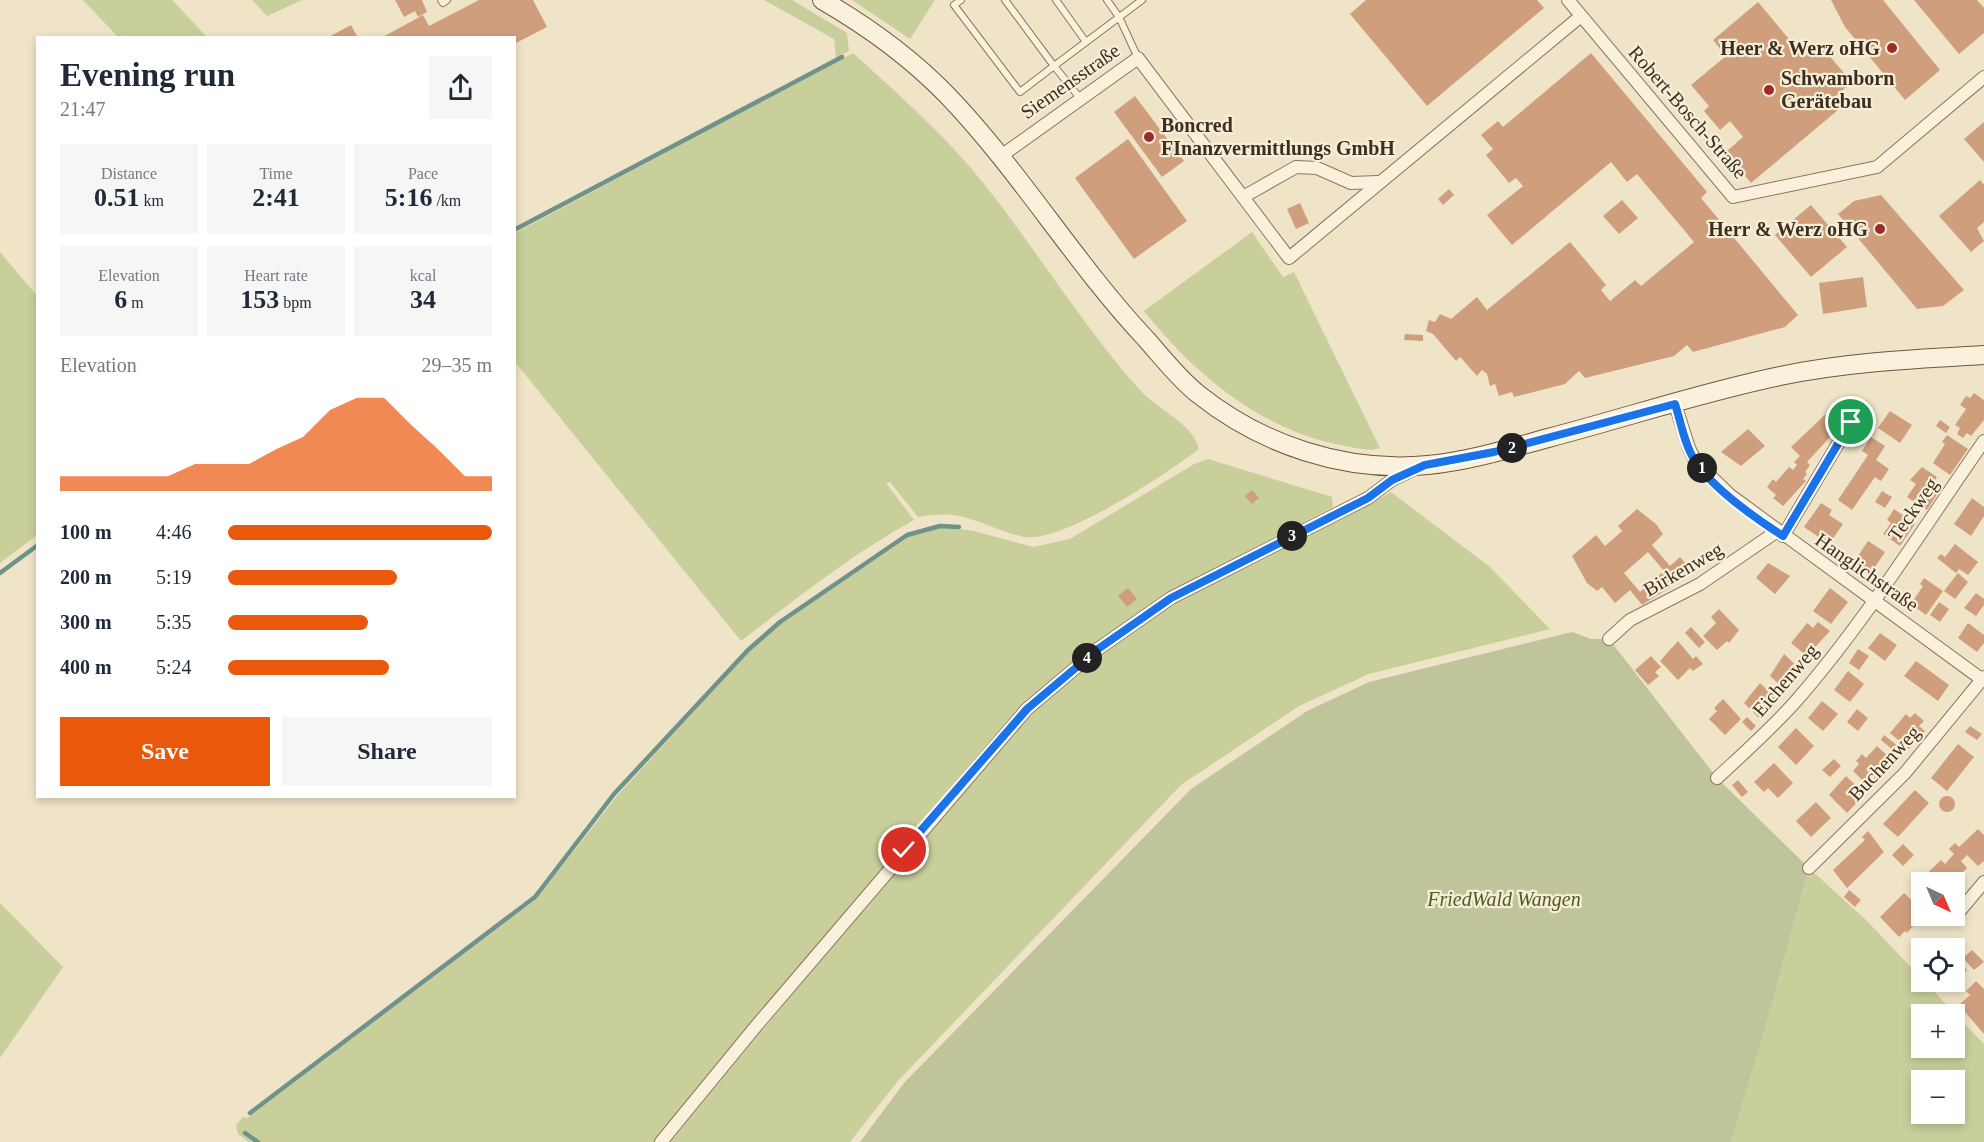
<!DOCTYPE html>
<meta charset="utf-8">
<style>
body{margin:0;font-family:"Times New Roman",serif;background:#f6f6f7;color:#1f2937;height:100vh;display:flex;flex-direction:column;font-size:22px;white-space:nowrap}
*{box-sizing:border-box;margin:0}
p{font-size:20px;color:#747a83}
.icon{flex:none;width:33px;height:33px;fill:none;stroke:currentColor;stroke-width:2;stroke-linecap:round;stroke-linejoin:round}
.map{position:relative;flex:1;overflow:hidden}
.sheet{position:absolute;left:36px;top:36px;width:480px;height:762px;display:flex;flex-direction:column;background:#fff;border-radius:0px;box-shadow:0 3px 9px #0003}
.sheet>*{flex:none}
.needle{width:39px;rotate:136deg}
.tools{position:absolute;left:1911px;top:872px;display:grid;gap:12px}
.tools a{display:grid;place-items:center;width:54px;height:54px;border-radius:0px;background:#fff;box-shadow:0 3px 9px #0003;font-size:30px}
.pin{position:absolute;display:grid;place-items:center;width:51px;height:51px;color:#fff;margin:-26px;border:3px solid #fff;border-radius:50%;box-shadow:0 2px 6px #0007}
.km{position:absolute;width:30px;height:30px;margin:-15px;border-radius:50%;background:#222;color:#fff;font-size:16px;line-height:30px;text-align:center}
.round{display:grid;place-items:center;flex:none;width:63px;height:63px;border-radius:0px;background:#f6f6f7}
.overview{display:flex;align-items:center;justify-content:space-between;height:102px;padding:0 24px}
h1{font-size:33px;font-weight:700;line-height:45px}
.stats{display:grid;grid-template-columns:repeat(3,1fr);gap:9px;height:102px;padding:6px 24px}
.stats div{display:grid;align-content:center;border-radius:0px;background:#f6f6f7;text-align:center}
.stats b{font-size:26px;font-weight:700}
.stats small{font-size:16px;font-weight:400}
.stats p{font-size:16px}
.chart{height:168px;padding:12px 24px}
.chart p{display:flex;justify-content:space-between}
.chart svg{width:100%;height:108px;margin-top:6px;fill:#ea580c;opacity:.7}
.cta{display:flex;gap:12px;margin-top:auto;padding:12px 24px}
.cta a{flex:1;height:69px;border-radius:0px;background:#ea580c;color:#fff;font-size:24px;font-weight:700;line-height:69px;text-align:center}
.cta a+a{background:#f6f6f7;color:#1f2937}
ul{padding:0 24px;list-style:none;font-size:20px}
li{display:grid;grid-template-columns:96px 72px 1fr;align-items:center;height:45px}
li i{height:15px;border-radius:8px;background:#ea580c}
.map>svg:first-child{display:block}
</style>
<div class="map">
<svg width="1984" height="1142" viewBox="0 0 1984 1142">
<rect width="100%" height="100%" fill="#f0e4c8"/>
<!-- green -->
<g fill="#c9cf9b" fill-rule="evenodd">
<path d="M83 0H172L207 37H118Z"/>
<path d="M252 0H302L267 16Z"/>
<path d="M764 0H792L847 33 849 51 836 58 834 39Z"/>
<path d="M852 0H935L910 39Z"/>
<path d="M853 53C899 95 946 136 985 185 1038 252 1082 325 1139 389 1156 409 1192 422 1199 449 1166 474 1065 542 1025 537 1002 533 982 521 959 516 945 513 931 515 918 517L890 482 886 483 914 520C852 554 797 598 741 641L515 362V233Z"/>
<path d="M1252 232 1283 277 1294 272 1380 448C1369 452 1357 448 1345 446 1263 432 1194 374 1144 311Z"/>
<path d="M0 252 38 297 37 535 0 563Z"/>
<path d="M1208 459 1332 497 1333 507 1157 599 1090 648 1027 703 745 1029 655 1142H249L238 1134 236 1125 243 1117 247 1118 535 900 617 796 750 650 783 622 876 556 908 536 940 526 974 531 1033 547 1070 539 1194 464Z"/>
<path d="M1391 492 1490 567 1550 629 1369 674 1299 706 1181 785 897 1082 850 1142H670L852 922 1033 712 1130 632 1172 605 1225 574 1344 518Z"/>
<path d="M1809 868 1867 921 1984 1044V1142H1731L1769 1015ZM1922 1014H1954V1047H1922ZM1922 1080H1954V1113H1922Z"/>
<path d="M0 903 63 967 0 1058Z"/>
</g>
<!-- cemetery -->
<path fill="#bfc49a" d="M1572 632 1591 639H1609L1717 778 1809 868 1769 1015 1731 1142H860L904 1083 1191 789 1307 711 1369 682Z"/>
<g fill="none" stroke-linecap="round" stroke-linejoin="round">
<!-- stream -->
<g stroke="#6f938a" stroke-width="4.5">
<path d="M514 230 842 57"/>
<path d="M0 573 38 545"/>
<path d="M250 1113 535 897 614 794 748 650 780 622 907 535 940 526 959 527"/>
<path d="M245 1133 258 1142"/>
</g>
</g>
<!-- building -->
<g fill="#cf9f7d" fill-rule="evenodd">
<path d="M395 0H422L427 12 418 17 415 11 404 17Z"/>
<path d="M479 0H533L547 27 514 44V38H381L423 15 429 26Z"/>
<path d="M1366 0H1537L1544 8 1427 106 1350 14Z"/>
<path d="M1831 0H1883L1940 70 1905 100 1845 27Z"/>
<path d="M1914 0H1977L1984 8V33L1959 54Z"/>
<path d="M1758 2 1804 57 1819 44 1852 82 1836 96 1844 105 1751 183 1738 167 1733 172 1723 160 1730 155 1727 151 1743 137 1730 121 1720 130 1704 111 1709 106 1691 85 1726 56 1713 40Z"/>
<path d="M351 25 358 38H327Z"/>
<path d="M1591 53 1707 192 1701 198 1798 315 1785 327 1693 352 1687 345 1674 356 1585 378 1579 371 1565 384 1514 397 1512 392 1499 396 1495 384 1490 386 1487 374 1482 370 1477 376 1460 357 1456 361 1433 334 1426 331 1429 320 1435 322 1440 314 1451 319 1477 297 1487 310 1570 242 1606 285 1601 290 1610 301 1635 280 1641 286 1694 242 1637 174 1627 182 1611 162 1512 245 1487 215 1523 186 1516 178 1509 183 1486 155 1493 149 1481 135 1498 121 1503 127Z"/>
<path d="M1135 96 1184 161 1162 177 1114 112Z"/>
<path d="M1984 122V162L1964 139Z"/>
<path d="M1128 139 1187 221 1134 259 1075 178Z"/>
<path d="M1980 180 1984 185V222L1977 228 1984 241 1971 252 1939 216Z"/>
<path d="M1449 189 1454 195 1443 205 1438 199Z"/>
<path d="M1881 195 1964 290 1943 306 1917 309 1838 214 1854 201Z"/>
<path d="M1622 200 1638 218 1619 234 1603 216Z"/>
<path d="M1300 203 1309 223 1296 229 1287 209Z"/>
<path d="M1811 205 1847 247 1811 277 1775 235Z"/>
<path d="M1863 277 1867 307 1823 314 1819 283Z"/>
<path d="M1405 334 1423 335V341L1404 340Z"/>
<path d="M1974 393 1984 400V420L1971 436 1967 433 1963 438 1957 434 1960 428 1955 425 1966 409 1960 405 1966 396 1970 398Z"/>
<path d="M1832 408 1843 418 1840 422 1842 424 1807 462 1810 465 1805 472 1807 474 1803 479 1806 481 1783 506 1773 498 1776 495 1767 487 1773 479 1776 482 1789 467 1793 470 1797 465 1794 462 1800 456 1791 447Z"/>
<path d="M1890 411 1912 425 1900 443 1878 428Z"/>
<path d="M1940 420 1950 427 1946 433 1936 426Z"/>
<path d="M1748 429 1765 446 1741 466 1721 452Z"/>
<path d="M1947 435 1968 449 1950 475 1933 463 1945 444 1942 442Z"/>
<path d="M1871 437 1885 446 1876 460 1889 469 1881 481 1875 477 1852 510 1838 500 1868 455 1862 451Z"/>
<path d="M1922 467 1937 477 1933 484 1941 488 1927 510 1907 497 1916 484 1910 480Z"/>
<path d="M1252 490 1259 498 1252 504 1245 496Z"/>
<path d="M1882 491 1892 497 1885 508 1875 502Z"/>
<path d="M1972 498 1984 507V516L1971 536 1954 524Z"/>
<path d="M1821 503 1832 510 1829 515 1843 524 1829 544 1804 527Z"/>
<path d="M1637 509 1656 524 1663 534 1652 545 1670 566 1680 557 1691 570 1669 588 1642 605 1630 590 1615 603 1602 587 1597 591 1587 583 1572 556 1596 535 1605 546 1622 531 1618 526ZM1648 552 1664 571 1640 592 1624 573Z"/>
<path d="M1894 509 1915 524 1900 546 1883 534 1891 523 1887 520Z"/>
<path d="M1868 541 1885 552 1871 573 1854 562Z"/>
<path d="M1955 544 1978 562 1968 575 1959 569 1956 573 1937 558 1941 554 1945 557Z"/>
<path d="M1768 563 1790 576 1775 594 1756 578Z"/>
<path d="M1958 573 1968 582 1955 599 1944 591Z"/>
<path d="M1924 578 1943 591 1926 615 1911 604 1923 586 1920 584Z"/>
<path d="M1128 588 1137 599 1127 607 1118 596Z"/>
<path d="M1830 588 1848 602 1831 624 1813 611Z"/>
<path d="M1976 593 1984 599V605L1976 616 1964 608Z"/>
<path d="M1939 602 1949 609 1940 622 1930 615Z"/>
<path d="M1719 609 1739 630 1729 643 1727 641 1717 650 1703 636 1716 623 1711 617Z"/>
<path d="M1818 622 1830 631 1807 656 1791 643 1807 623 1813 628Z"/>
<path d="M1968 623 1984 635V643L1977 652 1958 638Z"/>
<path d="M1691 627 1705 642 1699 648 1685 633Z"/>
<path d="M1880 633 1897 645 1885 661 1868 648Z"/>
<path d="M1678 641 1693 659 1696 656 1703 664 1693 671 1690 668 1678 680 1660 661Z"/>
<path d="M1858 649 1869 656 1859 670 1849 663Z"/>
<path d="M1784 654 1802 671 1785 690 1770 676Z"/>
<path d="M1651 656 1661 667 1655 672 1659 676 1648 685 1635 670Z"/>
<path d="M1916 661 1949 685 1938 701 1904 676Z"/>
<path d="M1848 671 1864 684 1850 702 1834 690Z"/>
<path d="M1760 683 1777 700 1759 718 1744 703Z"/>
<path d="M1723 699 1741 719 1725 735 1709 719 1717 711 1714 708Z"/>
<path d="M1822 701 1838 714 1823 731 1808 718Z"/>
<path d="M1857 709 1868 718 1858 731 1847 722Z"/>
<path d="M1915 713 1924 721 1919 726 1925 731 1909 749 1890 733 1906 714 1910 718Z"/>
<path d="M1747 717 1756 726 1751 731 1742 722Z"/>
<path d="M1970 726 1982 734 1977 740 1965 732Z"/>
<path d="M1796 728 1814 746 1796 765 1778 747Z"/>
<path d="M1884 735 1904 751 1900 756 1881 740Z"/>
<path d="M1958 744 1974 757 1947 791 1931 778Z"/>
<path d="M1877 746 1890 758 1884 764 1889 769 1877 781 1871 775 1864 782 1853 771 1859 764 1856 761 1862 754 1866 758Z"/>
<path d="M1834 759 1841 766 1830 777 1822 770Z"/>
<path d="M1774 763 1793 783 1778 798 1768 788 1764 792 1754 782Z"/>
<path d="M1846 776 1865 794 1847 813 1829 795Z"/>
<path d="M1738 780 1748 792 1742 797 1732 785Z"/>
<path d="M1915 790 1929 803 1898 837 1883 824Z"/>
<circle cx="1947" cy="804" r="8"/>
<path d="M1816 802 1831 818 1811 837 1796 821Z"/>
<path d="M1978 829 1984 835V861L1978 866 1967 855 1961 861 1967 868 1958 877 1960 880 1954 885V882H1922V885L1918 882 1941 860 1945 864 1954 854 1949 849 1955 843 1959 847Z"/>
<path d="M1868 831 1884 852 1847 888 1833 870 1865 840 1862 837Z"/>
<path d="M1903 844 1914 855 1903 866 1892 855Z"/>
<path d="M1849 890 1861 900 1855 907 1844 897Z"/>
<path d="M1904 893 1922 910V916L1907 933 1905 931 1899 937 1880 917Z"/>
<path d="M1972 950 1984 962 1974 970 1963 958Z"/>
<path d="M1954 958 1967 970 1951 990 1942 981H1954Z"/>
<path d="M1976 981 1984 989V1034L1959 1005 1970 995 1966 991Z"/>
</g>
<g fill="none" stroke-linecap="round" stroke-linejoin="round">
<!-- lane casing -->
<g stroke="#8d765c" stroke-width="8">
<g id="lane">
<path d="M441 0 443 3 447 0"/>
<path d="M961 0 954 5 1020 92 1054 66 1080 98"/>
<path d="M1005 0 1054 66 1142 0"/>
<path d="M1056 0 1086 42"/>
<path d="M1107 0 1119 17 1138 58"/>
</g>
</g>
<!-- street casing -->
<g stroke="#8d765c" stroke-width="14">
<g id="street">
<path d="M1568 0 1733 197 1877 167 1984 77"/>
<path d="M1001 156 1138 58 1289 258 1581 16"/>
<path d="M1243 197 1296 167 1317 168 1351 183 1378 182"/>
<path d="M1675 404 1689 448 1696 462 1730 495 1984 681"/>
<path d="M1783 536 1851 422"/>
<path d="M1609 639 1630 620 1700 584 1776 532"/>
<path d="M1717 778C1744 753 1772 728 1796 701 1866 621 1923 528 1984 441"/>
<path d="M1809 868 1905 773 1984 677"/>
<path d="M1953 919 1984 882"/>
<path d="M661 1142 757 1025 1027 709 1098 649 1171 598 1368 498 1392 480 1417 468"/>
</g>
</g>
<!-- secondary casing -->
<g stroke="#6f573f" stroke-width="20">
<path id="secondary" d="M822 0C867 26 910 57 947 95 1020 171 1074 262 1146 339 1162 357 1179 379 1198 394 1262 445 1345 473 1428 465 1469 461 1508 449 1548 438 1625 418 1702 392 1780 376 1847 362 1916 359 1984 355"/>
</g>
<!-- lane -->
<use href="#lane" stroke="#faf1dc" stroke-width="6"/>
<!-- street -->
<use href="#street" stroke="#faf1dc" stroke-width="12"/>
<!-- secondary -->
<use href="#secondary" stroke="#faf1dc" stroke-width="18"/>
</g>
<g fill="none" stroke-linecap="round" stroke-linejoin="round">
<!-- route casing -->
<g stroke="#fff" stroke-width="12">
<path id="route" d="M904 850 1027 709 1098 649 1171 598 1368 498 1392 480 1425 465 1494 452 1675 404C1681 422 1684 444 1695 461 1713 488 1755 518 1783 536L1851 422"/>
</g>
<!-- route -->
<use href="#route" stroke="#1a73e8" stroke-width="8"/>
</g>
<!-- markers -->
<g fill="#9e2a2b" stroke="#f7eed8" stroke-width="2">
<circle cx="1892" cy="48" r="6"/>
<circle cx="1769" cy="90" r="6"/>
<circle cx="1149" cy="137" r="6"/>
<circle cx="1880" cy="229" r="6"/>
</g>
<g text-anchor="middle" stroke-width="4.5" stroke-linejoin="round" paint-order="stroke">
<!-- poi labels -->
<g font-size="20" font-weight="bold" fill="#3d2e20" stroke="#f7eed8" text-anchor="end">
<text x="1880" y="55">Heer &amp; Werz oHG</text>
<text x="1781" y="85" text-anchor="start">Schwamborn<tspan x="1781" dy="23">Gerätebau</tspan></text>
<text x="1161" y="132" text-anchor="start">Boncred<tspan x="1161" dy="23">FInanzvermittlungs GmbH</tspan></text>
<text x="1868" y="236">Herr &amp; Werz oHG</text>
</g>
<!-- street labels -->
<g font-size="20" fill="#3d2e20" stroke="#f7eed8">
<text transform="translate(1070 81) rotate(-35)" y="7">Siemensstraße</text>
<text transform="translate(1688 112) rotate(49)" y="7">Robert-Bosch-Straße</text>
<text transform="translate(1913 509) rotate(-55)" y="7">Teckweg</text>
<text transform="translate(1683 569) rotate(-30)" y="7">Birkenweg</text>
<text transform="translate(1867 572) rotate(35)" y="7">Hanglichstraße</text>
<text transform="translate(1785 680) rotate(-49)" y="7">Eichenweg</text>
<text transform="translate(1884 763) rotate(-47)" y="7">Buchenweg</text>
</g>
<!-- park labels -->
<g font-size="20" font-style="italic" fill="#4d5a26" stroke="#f7eed8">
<text x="1504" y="906">FriedWald Wangen</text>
</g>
</g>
</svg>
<div class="tools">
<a><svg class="needle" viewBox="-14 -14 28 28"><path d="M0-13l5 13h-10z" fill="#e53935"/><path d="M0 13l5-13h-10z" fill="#747a83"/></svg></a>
<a><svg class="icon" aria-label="locate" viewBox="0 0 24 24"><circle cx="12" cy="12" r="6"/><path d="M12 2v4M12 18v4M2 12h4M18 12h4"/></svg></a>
<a>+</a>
<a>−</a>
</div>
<div class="pin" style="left:1851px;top:422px;background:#1e9e55"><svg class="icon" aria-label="arrive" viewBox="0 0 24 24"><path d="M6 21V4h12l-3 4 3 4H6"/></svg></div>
<div class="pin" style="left:904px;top:850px;background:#d93025"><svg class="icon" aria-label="check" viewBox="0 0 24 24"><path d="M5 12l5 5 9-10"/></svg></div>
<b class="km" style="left:1702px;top:468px">1</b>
<b class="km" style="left:1512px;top:448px">2</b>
<b class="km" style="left:1292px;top:536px">3</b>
<b class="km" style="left:1087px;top:658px">4</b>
<section class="sheet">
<div class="overview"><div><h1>Evening run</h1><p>21:47</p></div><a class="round"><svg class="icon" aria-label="share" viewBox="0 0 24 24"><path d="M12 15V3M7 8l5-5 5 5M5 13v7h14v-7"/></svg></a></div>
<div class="stats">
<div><p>Distance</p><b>0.51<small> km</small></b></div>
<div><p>Time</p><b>2:41</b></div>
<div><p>Pace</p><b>5:16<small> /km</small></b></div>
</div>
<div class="stats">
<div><p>Elevation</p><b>6<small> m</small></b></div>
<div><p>Heart rate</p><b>153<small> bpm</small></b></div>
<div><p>kcal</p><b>34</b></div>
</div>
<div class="chart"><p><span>Elevation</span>29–35 m</p>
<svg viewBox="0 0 160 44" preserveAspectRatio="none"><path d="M0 44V38L10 38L20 38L30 38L40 38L50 33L60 33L70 33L80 27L90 22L100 11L110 6L120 6L130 17L140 27L150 38L160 38V44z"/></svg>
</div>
<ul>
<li><b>100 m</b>4:46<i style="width:100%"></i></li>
<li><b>200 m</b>5:19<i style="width:64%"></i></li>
<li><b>300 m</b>5:35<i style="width:53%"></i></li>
<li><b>400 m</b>5:24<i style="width:61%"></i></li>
</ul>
<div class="cta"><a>Save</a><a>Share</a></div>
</section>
</div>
